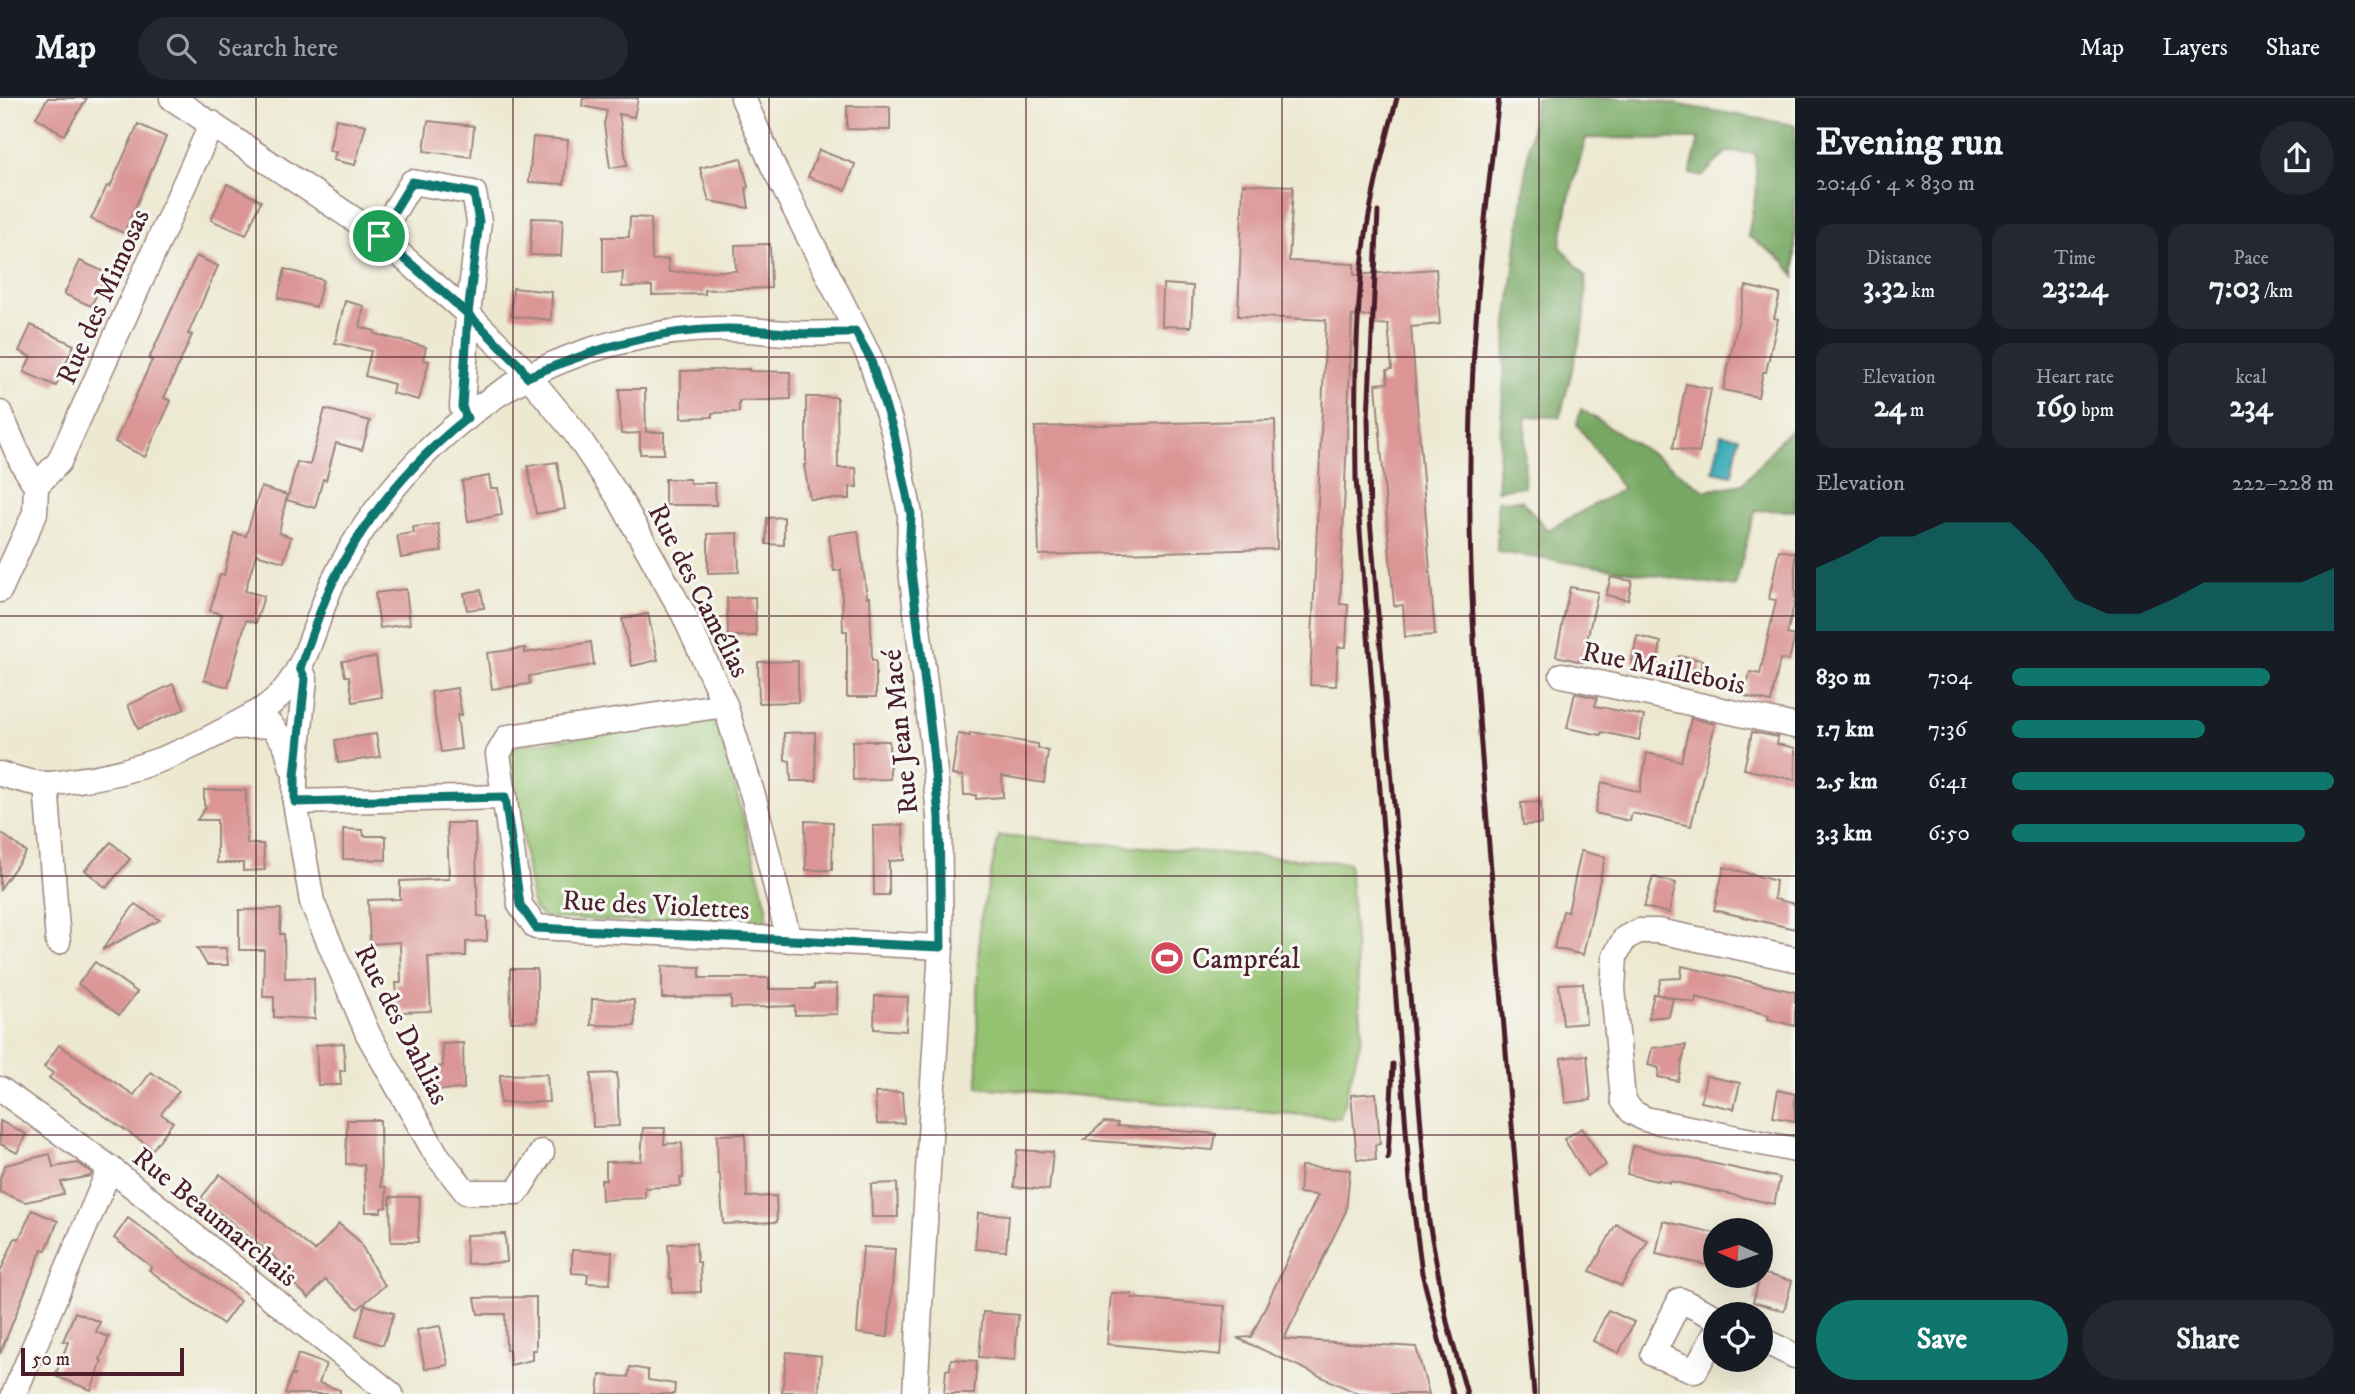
<!DOCTYPE html>
<meta charset="utf-8">
<style>
body{margin:0;font-family:"IM FELL DW Pica",serif;background:#242831;color:#f1f3f6;height:100vh;display:flex;flex-direction:column;font-size:26px;white-space:nowrap}
*{box-sizing:border-box;margin:0}
p{font-size:23px;color:#9ea1a6}
.icon{flex:none;width:38px;height:38px;fill:none;stroke:currentColor;stroke-width:2;stroke-linecap:round;stroke-linejoin:round}
.map{position:relative;flex:1;overflow:hidden}
.side{display:flex;flex-direction:column;background:#171b24;width:560px}
.side>*{flex:none}
.needle{width:46px;rotate:273deg}
.fabs{position:absolute;left:1703px;top:1120px;display:grid;gap:14px}
.fabs a{display:grid;place-items:center;width:70px;height:70px;border-radius:50%;background:#171b24;box-shadow:0 7px 28px #0002;font-size:35px}
.scale{position:absolute;left:21px;bottom:18px;width:163px;box-sizing:border-box;padding-left:7px;border:4px solid #4a1f2b;border-top:0;font-size:19px;line-height:24px;white-space:nowrap;color:#4a1f2b;-webkit-text-stroke:5px #f6f6f2;paint-order:stroke}
.pin{position:absolute;display:grid;place-items:center;width:60px;height:60px;color:#fff;margin:-30px;border:4px solid #fff;border-radius:50%;box-shadow:0 2px 7px #0007}
.round{display:grid;place-items:center;flex:none;width:74px;height:74px;border-radius:37px;background:#242831}
.headline{display:flex;align-items:center;justify-content:space-between;height:119px;padding:0 21px}
h1{font-size:38px;font-weight:800;line-height:52px}
.stats{display:grid;grid-template-columns:repeat(3,1fr);gap:10px;height:119px;padding:7px 21px}
.stats div{display:grid;align-content:center;border-radius:18px;background:#242831;text-align:center}
.stats b{font-size:30px;font-weight:800}
.stats small{font-size:19px;font-weight:400}
.stats p{font-size:19px}
.chart{height:196px;padding:14px 21px}
.chart p{display:flex;justify-content:space-between}
.chart svg{width:100%;height:126px;margin-top:7px;fill:#0f766e;opacity:.7}
.primary-button{display:flex;gap:14px;margin-top:auto;padding:14px 21px}
.primary-button a{flex:1;height:80px;border-radius:42px;background:#0f766e;color:#fff;font-size:28px;font-weight:800;line-height:80px;text-align:center}
.primary-button a+a{background:#242831;color:#f1f3f6}
ul{padding:0 21px;list-style:none;font-size:23px}
li{display:grid;grid-template-columns:112px 84px 1fr;align-items:center;height:52px}
li i{height:18px;border-radius:9px;background:#0f766e}
header{display:flex;align-items:center;gap:42px;box-sizing:border-box;height:98px;padding:0 35px;background:#171b24;border-bottom:2px solid #363941}
header strong{font-size:33px}
nav{display:flex;gap:38px;margin-inline-start:auto;font-size:24px}
.search{width:490px;height:63px;background:#242831;display:flex;align-items:center;gap:18px;box-sizing:border-box;padding:0 24px;border-radius:38px;color:#9ea1a6;font-size:26px}
main{display:flex;flex:1;min-height:0}
.map>svg:first-child{display:block}
</style>
<header>
<strong>Map</strong>
<div class="search"><svg class="icon" aria-label="search" viewBox="0 0 24 24"><circle cx="10" cy="10" r="6"/><path d="M15 15l6 6"/></svg>Search here</div>
<nav><a>Map</a><a>Layers</a><a>Share</a></nav>
</header>
<main>
<div class="map">
<svg width="1795" height="1296" viewBox="0 0 1795 1296">
<rect width="100%" height="100%" fill="#f6f6f2"/>
<filter id="ink" filterUnits="userSpaceOnUse"><feTurbulence type="fractalNoise" baseFrequency=".0143" numOctaves="2"/><feDisplacementMap in="SourceGraphic" scale="14" xChannelSelector="R" yChannelSelector="G"/><feConvolveMatrix kernelMatrix="1 2 1 2 8 2 1 2 1" color-interpolation-filters="sRGB"/></filter>
<filter id="wash" filterUnits="userSpaceOnUse"><feTurbulence type="fractalNoise" baseFrequency=".00686" numOctaves="4" result="noise"/><feDisplacementMap in="SourceGraphic" scale="28" xChannelSelector="R" yChannelSelector="G"/><feGaussianBlur stdDeviation="1.57" result="paint"/><feColorMatrix in="noise" values="0 0 0 0 0 0 0 0 0 0 0 0 0 0 0 0 0 1.4 0 .05"/><feComposite in="paint" operator="in"/></filter>
<g filter="url(#wash)">
<rect width="100%" height="100%" fill="#ede9d1"/>
<!-- green -->
<g fill="#94c271" stroke="#6f704e" stroke-width="2">
<path d="M710 620 720 633 767 809V821L760 829 545 820 533 810 510 655 515 648Z"/>
<path d="M999 738 1349 765 1362 937 1340 1020 978 989 977 895 980 825Z"/>
</g>
<!-- forest -->
<g fill="#77a863" stroke="#606447" stroke-width="2">
<path d="M1535 0H1640L1795 27V179L1784 163 1748 138 1757 88 1755 55 1726 54 1702 79 1690 76 1699 41 1586 40 1569 100 1560 148 1586 179 1584 225 1560 319 1526 318 1524 388 1497 392 1507 226Z"/>
<path d="M1581 311 1669 367 1705 393 1743 386 1782 340 1795 329V413L1755 412 1735 489 1497 454V403L1521 402 1548 432 1623 391 1577 326Z"/>
</g>
<!-- water -->
<path fill="#39aab5" stroke="#426470" stroke-width="2" d="M1721 336 1739 339 1732 377 1713 373Z"/>
<g id="blocks">
<!-- building -->
<g fill="#da9594">
<path d="M48 0H87L64 37 36 19Z"/>
<path d="M583 0H638L634 19 619 16 627 68 610 70 604 26 607 13 582 8Z"/>
<path d="M847 8 890 9V32L847 31Z"/>
<path d="M336 21 366 27 355 67 333 62 336 54 329 53Z"/>
<path d="M428 23 474 28 471 59 424 53Z"/>
<path d="M138 26 166 39 124 135 91 121 107 88 110 89Z"/>
<path d="M533 39 568 42 564 86 529 84Z"/>
<path d="M819 52 855 66 846 92 808 79Z"/>
<path d="M741 60 748 89 746 90 749 110 709 103 700 70Z"/>
<path d="M227 86 261 103 246 137 211 122Z"/>
<path d="M1243 86 1293 88 1289 163 1354 166V177L1436 171 1440 226 1411 229 1435 537 1405 539 1403 507 1394 508 1376 286 1388 285 1387 272 1392 271 1388 226 1372 227 1371 218H1352L1340 506 1348 507 1346 549H1338L1336 588 1310 587 1326 222 1238 218Z"/>
<path d="M630 119 651 120 652 162 668 161 669 174 736 173 735 147 770 146 771 190 705 192V196L652 197V188L622 189 623 174 603 175V139H629Z"/>
<path d="M532 120 563 121 561 158 530 157Z"/>
<path d="M196 158 218 168 188 236 192 237 164 300 171 303 145 359 115 344 152 262 149 261Z"/>
<path d="M80 163 107 175 91 208 64 196Z"/>
<path d="M285 171 323 182 316 209 278 200Z"/>
<path d="M1163 186 1193 188 1191 229 1162 228Z"/>
<path d="M1746 188 1780 196 1774 220 1778 221 1766 274H1763L1758 299 1723 292Z"/>
<path d="M513 190 552 194 551 222 511 218Z"/>
<path d="M345 203 364 208 360 229 375 233V236L426 249 423 262 429 263 419 302 392 295 394 286 365 278 371 253 335 245Z"/>
<path d="M31 227 74 247 56 288 24 274 31 259 19 253Z"/>
<path d="M749 271V273L790 274 791 301 739 303V314L712 315V319L681 320V273Z"/>
<path d="M1686 286 1711 291 1699 355 1673 350Z"/>
<path d="M619 291H645L646 334H664V356H640V335L621 336Z"/>
<path d="M806 299H837L838 370H856L857 389H850V401H810L804 367H806Z"/>
<path d="M325 311 370 323 362 352 336 345 326 382 323 381 315 410 287 402 297 364 310 367Z"/>
<path d="M1275 322 1277 451 1039 457 1035 329Z"/>
<path d="M557 364 565 411 536 416 528 368Z"/>
<path d="M489 378 491 390H498L502 417 468 423 462 383Z"/>
<path d="M665 381H689L690 385H715L716 407H665Z"/>
<path d="M261 389 287 397 279 435 291 439 284 464 256 456 245 493 264 498 256 525 246 522 228 589 204 582 222 516 210 513 220 476 224 477 234 435 246 438Z"/>
<path d="M784 419V447L766 446 767 420Z"/>
<path d="M438 426 442 453 401 460 397 437 414 435 413 429Z"/>
<path d="M858 433 867 499H870L872 562H876V599H847V533H843L841 472 834 473 829 437Z"/>
<path d="M738 435 739 474 708 475V436Z"/>
<path d="M1779 452 1795 455V502L1787 536 1795 538 1789 562 1780 561 1771 604 1745 598 1750 574 1760 576 1776 502 1769 501Z"/>
<path d="M1611 479 1632 483 1628 502 1606 497Z"/>
<path d="M1570 489 1598 494 1582 564 1556 558Z"/>
<path d="M406 491 410 526 380 530 375 495Z"/>
<path d="M481 492 484 510 467 512 464 495Z"/>
<path d="M755 499 756 538H728L727 500Z"/>
<path d="M648 516 658 562 632 568 622 521Z"/>
<path d="M1637 538 1661 544 1657 569 1632 563Z"/>
<path d="M591 544 594 567 529 578 530 586 492 591 487 555 525 550V555Z"/>
<path d="M1679 558 1702 562 1697 587 1673 582Z"/>
<path d="M376 559 382 599 353 604 349 578H345L342 563Z"/>
<path d="M798 563V604L759 605 758 564Z"/>
<path d="M173 586 185 611 138 631 128 607Z"/>
<path d="M457 590 462 617H457L461 651 441 654 431 594Z"/>
<path d="M1575 595 1597 600 1595 608 1644 618 1639 642 1602 634 1601 637 1567 630Z"/>
<path d="M1691 620 1715 626 1691 728 1632 715 1630 723 1595 715 1602 684 1640 694 1647 655 1681 663Z"/>
<path d="M815 634 816 683H791L790 663 785 662 784 635Z"/>
<path d="M1752 634 1778 639 1777 646 1795 650V682L1744 671Z"/>
<path d="M970 635 1038 646V650L1048 653 1044 685 1002 678 1003 699 976 701V697H964L963 678 952 677 958 636 970 638Z"/>
<path d="M376 636 380 659 338 665 335 642Z"/>
<path d="M852 643H889L890 681 853 682Z"/>
<path d="M204 692H246L247 746H263L265 772 243 773V765H217V722H197L206 709 204 707Z"/>
<path d="M1541 704 1542 726 1523 727 1521 705Z"/>
<path d="M805 723 833 724 832 772H806Z"/>
<path d="M447 725H475L478 818 487 819V843L466 844V858L428 859 431 913 398 914 396 885H401L400 844 370 846 368 802 400 801V783L449 781Z"/>
<path d="M903 727 904 762 889 763V797H874L873 728Z"/>
<path d="M343 731 363 732 364 738H386V762L343 761Z"/>
<path d="M0 734 26 754 0 791Z"/>
<path d="M111 744 130 761 106 790 85 772Z"/>
<path d="M1581 753 1605 759 1583 857 1554 850 1563 813 1568 814Z"/>
<path d="M1724 769 1776 783 1774 801 1795 806V831L1714 812Z"/>
<path d="M1653 779 1676 785 1669 815 1644 809Z"/>
<path d="M135 806 160 822 102 852Z"/>
<path d="M281 811 280 836H284L285 880H314L315 921 274 919V899H263L264 852H239V812Z"/>
<path d="M197 850H226L228 867H207Z"/>
<path d="M95 864 137 894 119 917 78 886Z"/>
<path d="M662 868 700 869V880H769V891H814V887L837 886V916L795 917V908L731 910V899L662 900Z"/>
<path d="M1682 868 1795 894V928L1768 921 1769 917 1696 899 1695 905 1657 896 1661 881 1681 880Z"/>
<path d="M510 871H537V923L511 924Z"/>
<path d="M1583 885 1586 925 1563 927 1559 886Z"/>
<path d="M1654 896 1673 900 1669 918 1648 920Z"/>
<path d="M875 898 908 899 906 933 874 931Z"/>
<path d="M592 901 634 902 635 928 591 927Z"/>
<path d="M344 945 345 973H340L341 987H318L316 947Z"/>
<path d="M463 945 464 991 437 992V969L443 968 442 946Z"/>
<path d="M59 947 134 997 151 974 179 993 161 1016 173 1024 153 1051 49 980 53 975 44 969Z"/>
<path d="M1686 947 1678 983 1658 979 1659 970 1648 967 1652 950Z"/>
<path d="M1587 957 1591 1002 1565 1005 1561 960Z"/>
<path d="M617 975 619 1028 593 1029 591 976Z"/>
<path d="M547 976 549 1004 500 1005V977Z"/>
<path d="M1706 978 1740 985 1734 1011 1701 1004Z"/>
<path d="M1778 992 1795 996V1023L1773 1019Z"/>
<path d="M902 994 904 1025 877 1026 875 995Z"/>
<path d="M1376 995 1380 1046 1375 1047 1376 1062 1357 1061 1351 997Z"/>
<path d="M347 1022H380L381 1089H386L387 1109 381 1110V1114H366L364 1067 346 1066Z"/>
<path d="M0 1023 26 1036 17 1055 0 1046Z"/>
<path d="M1104 1024 1118 1025 1117 1028 1216 1036 1213 1052 1084 1042Z"/>
<path d="M643 1030H665L664 1046 682 1045 683 1080H680L681 1088 645 1090V1100L602 1102 601 1082H606V1064L641 1063Z"/>
<path d="M1582 1030 1606 1067 1587 1078 1564 1041Z"/>
<path d="M745 1036 747 1099 776 1098 777 1124 723 1126 720 1076H718L717 1037Z"/>
<path d="M1633 1048 1780 1080 1774 1106 1670 1083V1085L1657 1081V1083L1627 1076Z"/>
<path d="M1017 1052 1053 1054 1049 1092 1014 1089Z"/>
<path d="M50 1056 53 1069 78 1065 92 1075 90 1078 61 1084 64 1096 25 1104 0 1094V1080L5 1067Z"/>
<path d="M1301 1068 1350 1072 1346 1113 1284 1241 1416 1249 1429 1296H1359L1237 1240 1251 1239 1318 1097 1299 1095Z"/>
<path d="M220 1076 315 1153 339 1126 359 1143 380 1181 385 1187 358 1211 325 1182 309 1200 290 1182 295 1176 201 1100Z"/>
<path d="M897 1085 898 1119H872L871 1086Z"/>
<path d="M390 1099H420L418 1144H391Z"/>
<path d="M32 1112 58 1123 46 1152 42 1151 0 1256V1174L15 1140 19 1141Z"/>
<path d="M978 1115 1009 1117 1006 1153 975 1151Z"/>
<path d="M128 1120 240 1203 223 1226 149 1172 152 1169 114 1140Z"/>
<path d="M1663 1123 1715 1135V1169L1656 1156Z"/>
<path d="M1616 1126 1648 1143 1621 1188 1590 1173Z"/>
<path d="M505 1136 507 1164 467 1166 466 1137Z"/>
<path d="M696 1145 697 1164H700L701 1194 672 1195V1180L670 1181 668 1146Z"/>
<path d="M863 1149 895 1151 888 1239 857 1235Z"/>
<path d="M572 1152 612 1154 610 1186 587 1185 588 1176 572 1175Z"/>
<path d="M1761 1175 1792 1183 1784 1213 1753 1204Z"/>
<path d="M1111 1195 1132 1196V1200L1225 1208 1221 1257 1107 1246Z"/>
<path d="M536 1199V1252H532V1262L510 1267 509 1252H506L505 1216H478L475 1200Z"/>
<path d="M365 1207 394 1215 383 1247 356 1238Z"/>
<path d="M1608 1212 1634 1224 1619 1255 1593 1243Z"/>
<path d="M75 1214 100 1224 96 1234 109 1239 100 1262 102 1263 91 1292 55 1278 68 1244 63 1243Z"/>
<path d="M983 1214 1018 1217 1015 1262 979 1259Z"/>
<path d="M440 1228 448 1267 425 1271 417 1232Z"/>
<path d="M787 1254 821 1258 819 1294H782Z"/>
<path d="M298 1256 326 1266 319 1285 340 1292V1296H285L291 1277 295 1278 292 1276Z"/>
<path d="M951 1261 977 1263 974 1296H944L946 1272 950 1271Z"/>
<path d="M630 1269 648 1272V1282L675 1286 674 1296H598L600 1277 628 1279Z"/>
</g>
</g>
</g>
<g filter="url(#ink)">
<use href="#blocks" fill-opacity="0" stroke="#9c847e" stroke-width="2"/>
<g fill="none" stroke-linecap="round" stroke-linejoin="round">
<!-- minor casing -->
<g stroke="#9c847e" stroke-width="27">
<g id="minor">
<path d="M172 0 379 138 468 216 521 269 574 333 619 400 684 517 725 607 754 701 789 842"/>
<path d="M743 0 773 68 870 260 894 336 910 416 909 457 932 642 939 719 941 849 915 1296"/>
<path d="M379 138 412 84 474 95 479 124 468 216 462 309 467 320"/>
<path d="M0 315 21 363 36 388 35 415 0 492"/>
<path d="M36 388 59 364 212 25"/>
<path d="M300 570 305 581 295 678V704L312 804 368 936 436 1056 466 1094H517L542 1054"/>
<path d="M1562 577 1795 628"/>
<path d="M725 607 508 639 498 656 520 807 536 829 941 849"/>
<path d="M237 629 271 627 286 647 292 670"/>
<path d="M0 676C15 680 32 686 46 686 57 686 68 683 78 682 138 674 183 655 236 626 251 618 268 610 280 597 308 567 315 524 331 488 372 401 443 325 527 279 584 248 661 230 725 231 747 231 768 234 789 235 808 236 828 235 847 235L855 233"/>
<path d="M46 686 58 844"/>
<path d="M295 704 505 699"/>
<path d="M1795 861 1658 833H1639L1625 840 1615 858 1613 890 1623 1002 1632 1014 1645 1021 1795 1052"/>
<path d="M0 991 110 1070 391 1296"/>
<path d="M1715 1219 1680 1202 1653 1256 1695 1273 1715 1236"/>
<path d="M1760 1241 1795 1258"/>
<path d="M14 1296 110 1070"/>
</g>
</g>
<!-- minor -->
<use href="#minor" stroke="#fff" stroke-width="24"/>
<!-- rail -->
<g stroke="#4a1f2b" stroke-width="5">
<path d="M1397 0C1384 50 1370 100 1364 151 1355 226 1355 306 1356 381L1410 1083 1422 1175 1453 1296"/>
<path d="M1499 0C1484 121 1471 242 1470 364 1468 508 1481 652 1493 795 1506 962 1520 1129 1534 1296"/>
<path d="M1378 114 1368 320 1370 421 1429 1124 1447 1224 1467 1296"/>
<path d="M1388 1060 1393 966"/>
</g>
</g>
</g>
<g fill="none" stroke-linecap="round" stroke-linejoin="round" filter="url(#ink)">
<!-- route casing -->
<g stroke="#fff" stroke-width="14">
<path id="route" d="M379 138 468 216 462 309 467 320C416 361 374 409 342 466 324 498 313 535 300 570L305 581 295 678V704L505 699 520 807 536 830 941 849 939 719 932 642 909 457 911 416 894 336 870 260 855 233 847 235C827 235 807 237 788 235 767 234 745 230 724 231 652 232 592 252 527 279L521 269 468 216 479 124 474 95 412 84 379 138"/>
</g>
<!-- route -->
<use href="#route" stroke="#0f766e" stroke-width="9"/>
</g>
<!-- grid -->
<path fill="none" stroke="#4a1f2b" stroke-width="2" stroke-opacity="0.55" d="M256 0V1296M513 0V1296M769 0V1296M1026 0V1296M1282 0V1296M1539 0V1296M0 259H1795M0 518H1795M0 778H1795M0 1037H1795"/>
<!-- icons -->
<defs>
<g id="stadium-disc" transform="scale(1.75)"><circle r="9.5" fill="#d1495b" stroke="#f6f6f2"/><path d="M0-5a6.5 5 0 1 0 0 10a6.5 5 0 1 0 0-10ZM-3.5-1.8h7v3.6h-7Z" fill="#fff"/></g>
</defs>
<g fill-rule="evenodd">
<use href="#stadium-disc" x="1167" y="860"/>
</g>
<g text-anchor="middle" stroke-width="6" stroke-linejoin="round" paint-order="stroke">
<!-- street labels -->
<g font-size="28" fill="#4a1f2b" stroke="#f6f6f2">
<text transform="translate(102 198) rotate(-66)" y="10">Rue des Mimosas</text>
<text transform="translate(700 492) rotate(63)" y="10">Rue des Camélias</text>
<text transform="translate(1664 569) rotate(12)" y="10">Rue Maillebois</text>
<text transform="translate(899 634) rotate(-96)" y="10">Rue Jean Macé</text>
<text transform="translate(656 806) rotate(3)" y="10">Rue des Violettes</text>
<text transform="translate(403 926) rotate(63)" y="10">Rue des Dahlias</text>
<text transform="translate(216 1118) rotate(39)" y="10">Rue Beaumarchais</text>
</g>
<!-- poi labels -->
<g font-size="28" fill="#4a1f2b" stroke="#f6f6f2" text-anchor="start">
<text x="1192" y="870">Campréal</text>
</g>
</g>
</svg>
<div class="fabs">
<a><svg class="needle" viewBox="-14 -14 28 28"><path d="M0-13l5 13h-10z" fill="#e53935"/><path d="M0 13l5-13h-10z" fill="#9ea1a6"/></svg></a>
<a><svg class="icon" aria-label="locate" viewBox="0 0 24 24"><circle cx="12" cy="12" r="6"/><path d="M12 2v4M12 18v4M2 12h4M18 12h4"/></svg></a>
</div>
<div class="scale">50 m</div>
<div class="pin" style="left:379px;top:138px;background:#1e9e55"><svg class="icon" aria-label="arrive" viewBox="0 0 24 24"><path d="M6 21V4h12l-3 4 3 4H6"/></svg></div>
</div>
<section class="side">
<div class="headline"><div><h1>Evening run</h1><p>20:46 · 4 × 830 m</p></div><a class="round"><svg class="icon" aria-label="share" viewBox="0 0 24 24"><path d="M12 15V3M7 8l5-5 5 5M5 13v7h14v-7"/></svg></a></div>
<div class="stats">
<div><p>Distance</p><b>3.32<small> km</small></b></div>
<div><p>Time</p><b>23:24</b></div>
<div><p>Pace</p><b>7:03<small> /km</small></b></div>
</div>
<div class="stats">
<div><p>Elevation</p><b>24<small> m</small></b></div>
<div><p>Heart rate</p><b>169<small> bpm</small></b></div>
<div><p>kcal</p><b>234</b></div>
</div>
<div class="chart"><p><span>Elevation</span>222–228 m</p>
<svg viewBox="0 0 160 44" preserveAspectRatio="none"><path d="M0 44V22L10 17L20 11L30 11L40 6L50 6L60 6L70 17L80 33L90 38L100 38L110 33L120 27L130 27L140 27L150 27L160 22V44z"/></svg>
</div>
<ul>
<li><b>830 m</b>7:04<i style="width:80%"></i></li>
<li><b>1.7 km</b>7:36<i style="width:60%"></i></li>
<li><b>2.5 km</b>6:41<i style="width:100%"></i></li>
<li><b>3.3 km</b>6:50<i style="width:91%"></i></li>
</ul>
<div class="primary-button"><a>Save</a><a>Share</a></div>
</section>
</main>
